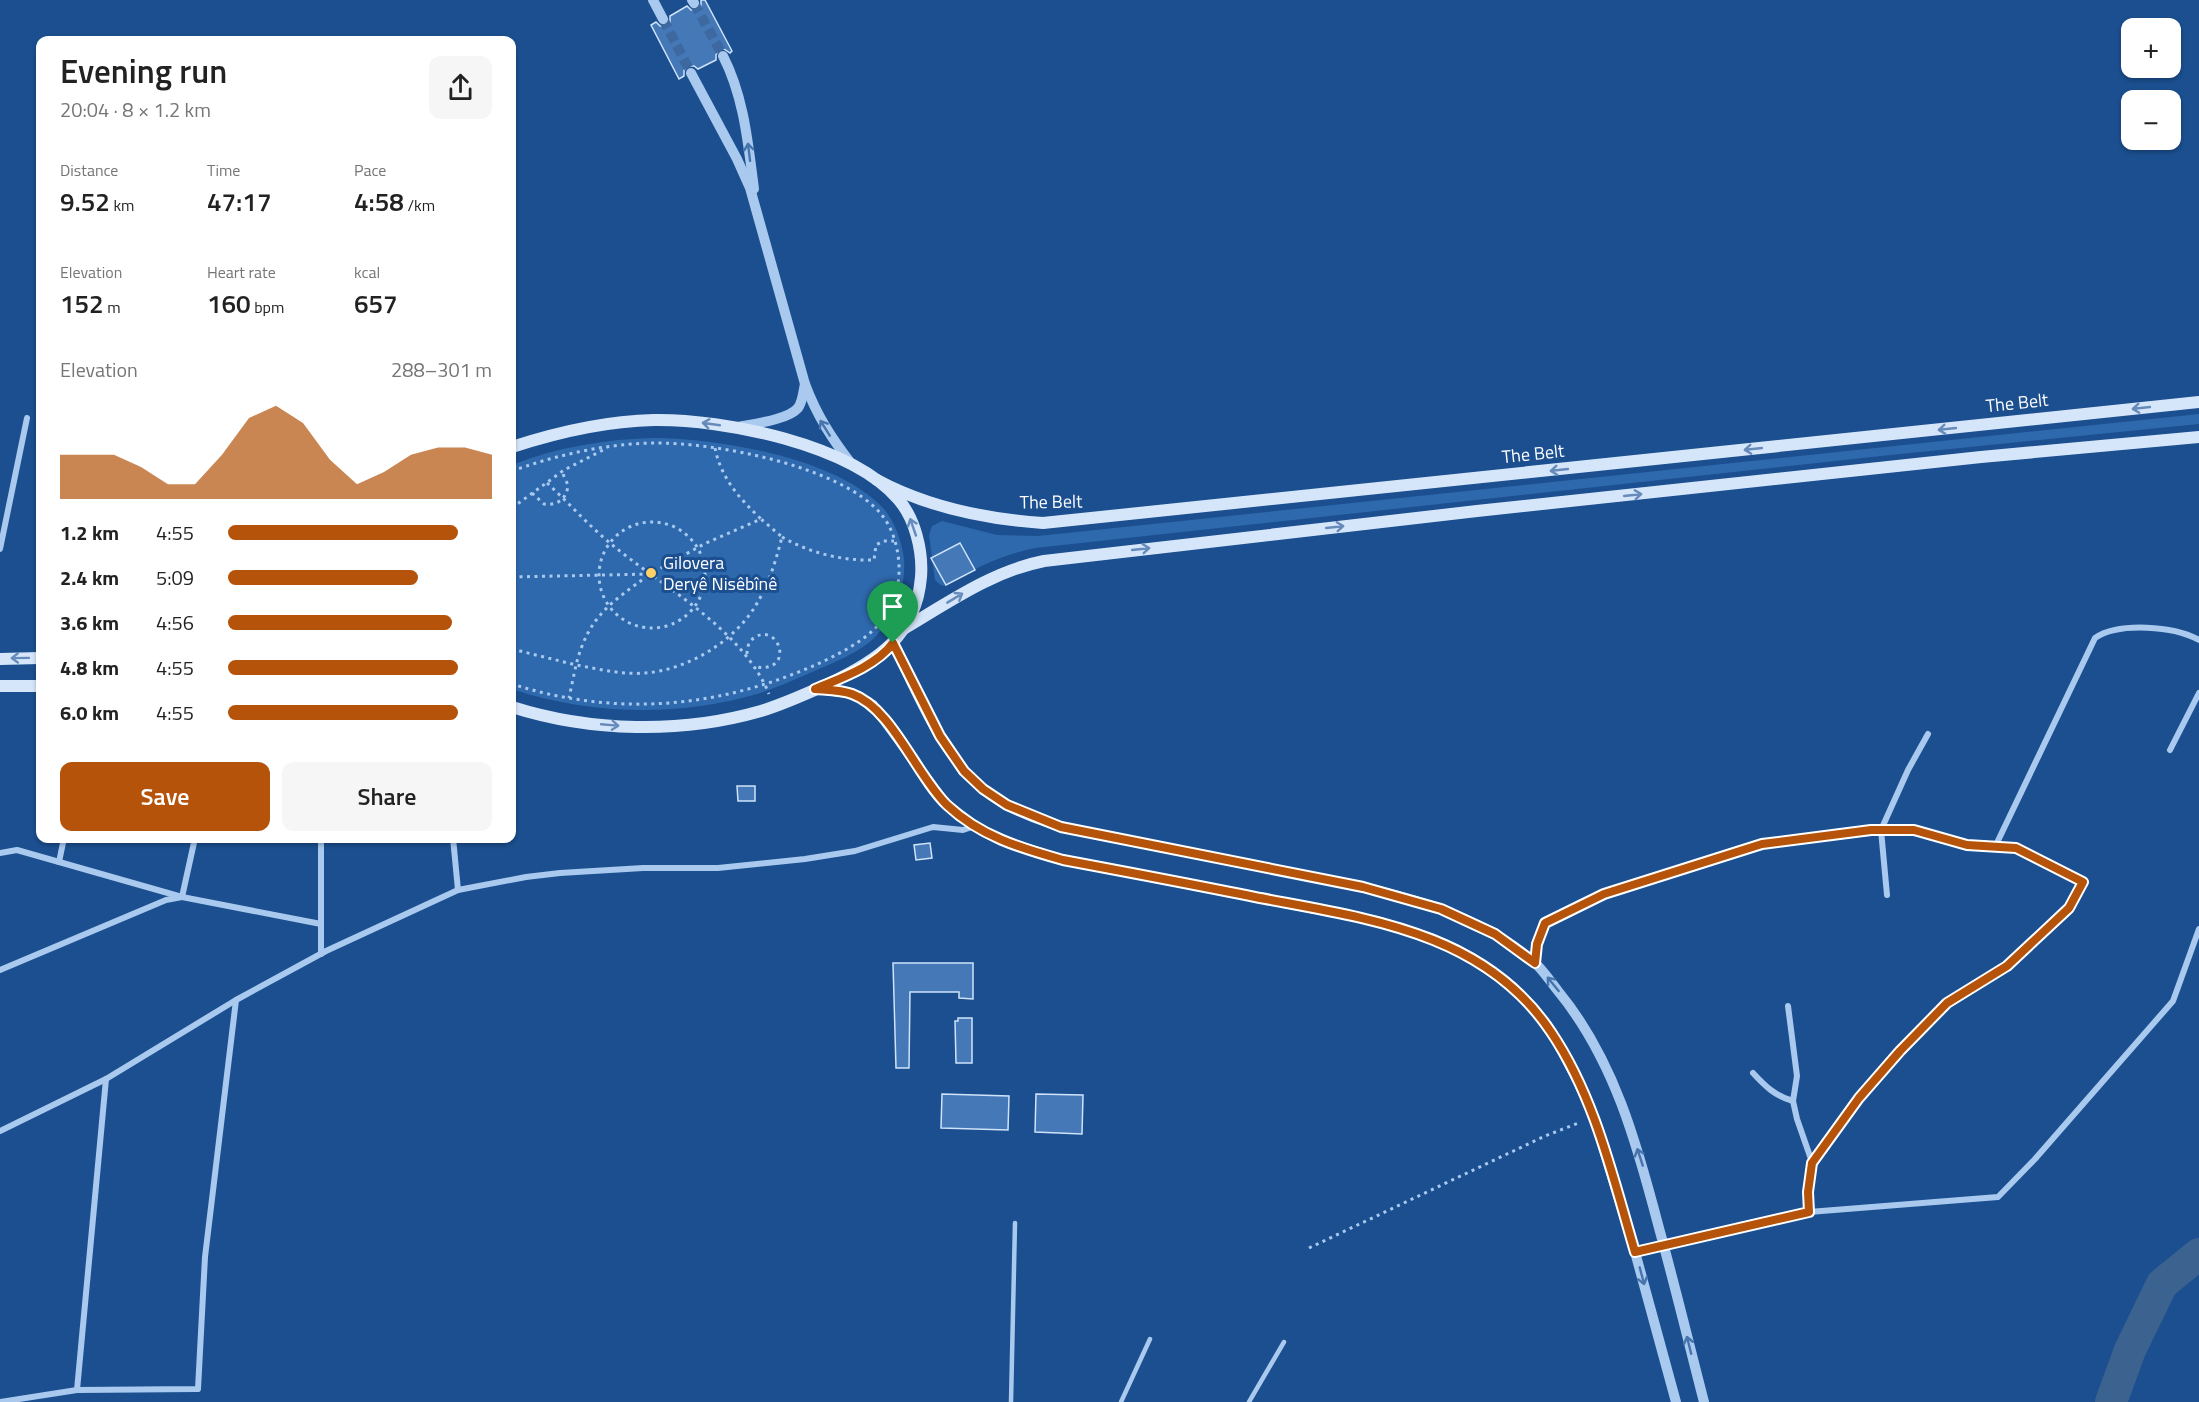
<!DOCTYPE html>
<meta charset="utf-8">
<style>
body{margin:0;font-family:"Titillium Web",sans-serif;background:#f6f6f6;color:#222;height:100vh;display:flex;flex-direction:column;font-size:22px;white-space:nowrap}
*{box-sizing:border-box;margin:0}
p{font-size:20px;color:#767676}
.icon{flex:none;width:33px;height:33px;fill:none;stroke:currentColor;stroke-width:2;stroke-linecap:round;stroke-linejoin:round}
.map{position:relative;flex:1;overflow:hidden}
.sheet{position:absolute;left:36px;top:36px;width:480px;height:807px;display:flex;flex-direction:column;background:#fff;border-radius:12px;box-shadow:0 2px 4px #0004}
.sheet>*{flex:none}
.fabs{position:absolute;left:2121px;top:18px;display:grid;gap:12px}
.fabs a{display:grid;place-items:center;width:60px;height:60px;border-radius:12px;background:#fff;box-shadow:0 2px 4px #0004;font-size:30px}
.pin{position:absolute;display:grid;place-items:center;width:51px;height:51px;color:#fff;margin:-62px -26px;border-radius:50% 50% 50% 0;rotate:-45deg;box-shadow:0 0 6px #0007}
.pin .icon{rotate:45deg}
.round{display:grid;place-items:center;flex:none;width:63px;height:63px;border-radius:12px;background:#f6f6f6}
.summary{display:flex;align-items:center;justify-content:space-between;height:102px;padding:0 24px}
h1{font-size:33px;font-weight:600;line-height:45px}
.figures{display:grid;grid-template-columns:repeat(3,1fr);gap:9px;height:102px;padding:6px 24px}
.figures div{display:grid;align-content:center}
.figures b{font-size:26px;font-weight:600}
.figures small{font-size:16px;font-weight:400}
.figures p{font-size:16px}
.chart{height:168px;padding:12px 24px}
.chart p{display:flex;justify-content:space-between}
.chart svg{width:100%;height:108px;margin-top:6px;fill:#b45309;opacity:.7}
.button{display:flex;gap:12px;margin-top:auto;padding:12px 24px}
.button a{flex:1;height:69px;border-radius:12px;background:#b45309;color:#fff;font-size:24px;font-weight:600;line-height:69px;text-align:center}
.button a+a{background:#f6f6f6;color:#222}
ul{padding:0 24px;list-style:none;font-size:20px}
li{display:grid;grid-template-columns:96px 72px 1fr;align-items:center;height:45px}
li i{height:15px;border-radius:8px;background:#b45309}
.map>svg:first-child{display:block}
</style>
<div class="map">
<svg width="2199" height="1402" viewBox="0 0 2199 1402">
<rect width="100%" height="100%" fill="#1b4f8f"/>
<!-- green -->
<g fill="#2e69ad">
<path d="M2199 414V424L1881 456 1035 548C1001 555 973 569 944 586L939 584 935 580 929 535 932 526 942 521 997 535 1038 536Z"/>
<path d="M655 438C722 439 837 458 884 509 895 522 902 542 904 559 906 586 896 614 878 634 862 652 833 663 812 672 794 680 776 688 757 694 678 717 589 715 512 689V465C557 447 607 439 655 438Z"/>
</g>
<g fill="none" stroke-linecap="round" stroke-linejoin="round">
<!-- river -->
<path stroke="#3c6290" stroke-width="32" d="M2111 1402 2130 1350 2162 1284 2199 1254"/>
</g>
<!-- building -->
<g fill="#4478b7" stroke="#cfe3fa" stroke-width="1.5">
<path d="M701 0H705L732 51 730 53 724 49H719L716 55V60L698 69 694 66H688L684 70V76L679 79 651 25 656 22 660 26H666L670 22V16L687 6 691 10 698 9 701 6Z"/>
<path d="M960 543 975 570 946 585 931 558Z"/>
<path d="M737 786H755V801H738Z"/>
<path d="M930 843 932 858 916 860 914 845Z"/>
<path d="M893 963H973V999L959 998V992H910L909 1068H896Z"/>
<path d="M958 1018H972V1063H956L955 1021H958Z"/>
<path d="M942 1094 1009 1096 1008 1130 941 1128Z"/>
<path d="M1036 1094 1083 1095 1082 1134 1035 1132Z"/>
</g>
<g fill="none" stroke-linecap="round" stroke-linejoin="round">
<!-- tertiary-tunnel -->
<g stroke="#3d69a0" stroke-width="10" stroke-dasharray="10 5" stroke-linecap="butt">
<path d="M694 3 723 56"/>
<path d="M663 19 691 73"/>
</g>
<!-- path -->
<g stroke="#a9c9ee" stroke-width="3" stroke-dasharray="3 4.5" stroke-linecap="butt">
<path d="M715 448C721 478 739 498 761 519"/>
<path d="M512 471C557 455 604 444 653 443 714 442 841 466 881 514 894 529 900 554 899 574 896 622 863 642 824 661 723 708 618 718 512 684"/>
<path d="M547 483C568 502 588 525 610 543 662 587 742 628 769 694"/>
<path d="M532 493 544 504C558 506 567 498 568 485L562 472"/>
<path d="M512 508 564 470 607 448"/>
<circle cx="652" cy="575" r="53"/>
<path d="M782 537C810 553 842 561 874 560L876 545 883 541H894"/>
<path d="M512 577 650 574 704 544 761 519 782 537C776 560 769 584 756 605 734 642 687 670 645 673 622 675 599 669 576 665 589 615 611 603 650 574"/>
<path d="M512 649 576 665 569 698"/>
<path d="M747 654C747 647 749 641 755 637 780 623 795 673 756 667"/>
<path d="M1309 1248 1545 1136 1581 1122"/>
</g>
<!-- service -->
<g stroke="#a9c9ee" stroke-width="4.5">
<path d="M1011 1402 1015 1223"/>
<path d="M1121 1402 1150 1339"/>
<path d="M1249 1402 1284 1342"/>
</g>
<!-- minor -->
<g stroke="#a9c9ee" stroke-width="6">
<path d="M0 549 27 418"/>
<path d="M2170 750 2199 693"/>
<path d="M453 838 458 890"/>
<path d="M1995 847 2095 638C2119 622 2174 626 2199 640"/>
<path d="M0 853 17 850 182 897 321 924"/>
<path d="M59 862 64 838"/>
<path d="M1887 895 1881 830 1908 770 1928 734"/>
<path d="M321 954V838"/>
<path d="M1535 963 1537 944 1545 923 1604 894 1762 844 1871 830H1914L1967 845 2016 848 2083 882 2069 908 2007 966 1947 1003 1900 1051 1859 1097 1812 1163 1808 1192 1809 1212"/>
<path d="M0 970 166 900 182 897 195 838"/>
<path d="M1788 1006 1797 1076 1793 1101 1797 1119 1812 1162"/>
<path d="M1753 1073C1765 1086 1775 1096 1793 1101"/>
<path d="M0 1131 106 1079 236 1000 326 951 458 890 526 877 560 873 643 868H718L805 859 855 851 933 827 963 830 975 826"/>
<path d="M1635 1252 1809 1212 1998 1197 2035 1159 2173 1001 2199 929"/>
<path d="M77 1390 106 1079"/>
<path d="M0 1402 77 1390 198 1389 205 1257 236 1000"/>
</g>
<!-- tertiary -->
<g stroke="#a9c9ee" stroke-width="10">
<path d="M653 0 663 19"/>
<path d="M692 0 694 3"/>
<path d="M723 56C744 97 748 143 754 189"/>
<path d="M691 73 737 159 750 188 805 384C817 416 832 439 853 466"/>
<path d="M737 427C752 424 788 420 798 408 803 401 803 392 805 384"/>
<path d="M893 643C916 691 942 756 984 790 1026 824 1083 832 1135 842 1185 852 1236 862 1287 872 1369 888 1469 904 1534 962 1543 970 1550 981 1558 991 1614 1059 1637 1144 1659 1228 1675 1286 1689 1344 1704 1402"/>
<path d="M816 689 851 693 873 705 945 803 982 831 1003 841 1063 860 1377 921 1431 938 1456 949 1496 975 1517 992 1535 1010 1552 1032 1578 1082 1594 1117 1635 1252 1676 1402"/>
</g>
<!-- secondary -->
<g stroke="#d6e6fa" stroke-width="12">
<path d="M512 447C558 432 605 421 654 420 724 419 850 444 898 499 915 518 923 551 921 577 916 636 877 661 828 684 806 694 784 704 761 711 681 734 591 732 512 707"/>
<path d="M877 480C929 508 985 519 1043 523L2199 402"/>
<path d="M905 628C949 602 993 571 1044 561L1477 511 1981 457 2199 437"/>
<path d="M0 659 40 658"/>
<path d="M0 686H40"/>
</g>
</g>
<!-- one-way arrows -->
<defs><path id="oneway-shaft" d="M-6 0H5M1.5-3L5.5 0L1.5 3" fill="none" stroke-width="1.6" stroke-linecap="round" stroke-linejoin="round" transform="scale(1.5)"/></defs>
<g stroke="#4674ac">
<use href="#oneway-shaft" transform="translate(749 152) rotate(-97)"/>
<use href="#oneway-shaft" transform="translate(825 428) rotate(-122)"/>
<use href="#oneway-shaft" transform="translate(1553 984) rotate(-129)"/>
<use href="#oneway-shaft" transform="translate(1640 1157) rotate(-108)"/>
<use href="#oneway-shaft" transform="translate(1642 1276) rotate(75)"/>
<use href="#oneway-shaft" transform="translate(1689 1345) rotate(-104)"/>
</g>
<g stroke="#668bba">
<use href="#oneway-shaft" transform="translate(2141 408) rotate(174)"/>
<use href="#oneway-shaft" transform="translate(711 424) rotate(-172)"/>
<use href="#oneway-shaft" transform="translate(1947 429) rotate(174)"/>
<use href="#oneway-shaft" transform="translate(1753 449) rotate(174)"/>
<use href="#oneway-shaft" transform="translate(1559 470) rotate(174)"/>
<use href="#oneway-shaft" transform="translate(1633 495) rotate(-6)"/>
<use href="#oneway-shaft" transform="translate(913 527) rotate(-109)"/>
<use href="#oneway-shaft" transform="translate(1335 527) rotate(-6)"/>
<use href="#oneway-shaft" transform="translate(1141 549) rotate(-6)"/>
<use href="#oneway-shaft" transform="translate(955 598) rotate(-31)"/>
<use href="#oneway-shaft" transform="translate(20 658) rotate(179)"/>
<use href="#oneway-shaft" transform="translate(610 725) rotate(5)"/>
</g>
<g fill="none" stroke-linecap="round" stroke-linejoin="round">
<!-- route casing -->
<g stroke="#fff" stroke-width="12">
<path id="route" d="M893 643 940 736 964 771 983 789 1007 805 1061 827 1363 887 1441 909 1495 934 1535 963 1537 944 1545 923 1604 894 1762 844 1871 830H1914L1967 845 2016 848 2083 882 2069 908 2007 966 1947 1003 1900 1051 1859 1098 1812 1163 1808 1192 1809 1212 1635 1252C1613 1178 1595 1097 1551 1032 1484 931 1364 918 1255 897 1191 884 1127 872 1063 860 1020 848 980 836 947 805 916 775 892 708 852 694 841 690 827 690 815 689 841 678 876 666 893 643Z"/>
</g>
<!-- route -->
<use href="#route" stroke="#b45309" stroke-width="8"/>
</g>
<!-- markers -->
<circle fill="#ffd166" stroke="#1b4f8f" stroke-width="2" cx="651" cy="573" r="6"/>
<g text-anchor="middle" stroke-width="6" stroke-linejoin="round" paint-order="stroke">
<!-- street labels -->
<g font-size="18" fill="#fff" stroke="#1b4f8f">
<text transform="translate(2017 403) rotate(-6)" y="6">The Belt</text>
<text transform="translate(1533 454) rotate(-6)" y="6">The Belt</text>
<text transform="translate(1051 502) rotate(-1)" y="6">The Belt</text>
</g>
<!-- poi labels -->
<g font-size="18" fill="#fff" stroke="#1b4f8f" text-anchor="start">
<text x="663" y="569">Gilovera<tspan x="663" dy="21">Deryê Nisêbînê</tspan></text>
</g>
</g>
</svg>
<div class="fabs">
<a>+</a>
<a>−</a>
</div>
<div class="pin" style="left:893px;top:643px;background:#1e9e55"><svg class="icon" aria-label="arrive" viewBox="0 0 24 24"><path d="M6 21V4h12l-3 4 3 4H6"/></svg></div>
<section class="sheet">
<div class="summary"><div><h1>Evening run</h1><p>20:04 · 8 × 1.2 km</p></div><a class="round"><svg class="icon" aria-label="share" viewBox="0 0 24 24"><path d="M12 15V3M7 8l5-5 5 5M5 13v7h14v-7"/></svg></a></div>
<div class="figures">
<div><p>Distance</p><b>9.52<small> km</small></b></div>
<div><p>Time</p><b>47:17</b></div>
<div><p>Pace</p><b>4:58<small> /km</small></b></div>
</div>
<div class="figures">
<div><p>Elevation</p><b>152<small> m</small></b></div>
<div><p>Heart rate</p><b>160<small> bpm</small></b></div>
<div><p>kcal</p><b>657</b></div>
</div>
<div class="chart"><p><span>Elevation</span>288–301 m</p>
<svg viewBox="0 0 160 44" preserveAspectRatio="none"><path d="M0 44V26L10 26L20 26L30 31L40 38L50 38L60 26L70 11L80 6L90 13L100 28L110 38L120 33L130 26L140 23L150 23L160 26V44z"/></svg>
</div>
<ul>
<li><b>1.2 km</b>4:55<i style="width:87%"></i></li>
<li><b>2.4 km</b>5:09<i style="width:72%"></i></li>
<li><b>3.6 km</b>4:56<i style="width:85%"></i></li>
<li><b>4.8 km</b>4:55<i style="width:87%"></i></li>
<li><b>6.0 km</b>4:55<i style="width:87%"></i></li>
</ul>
<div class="button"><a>Save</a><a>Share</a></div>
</section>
</div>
